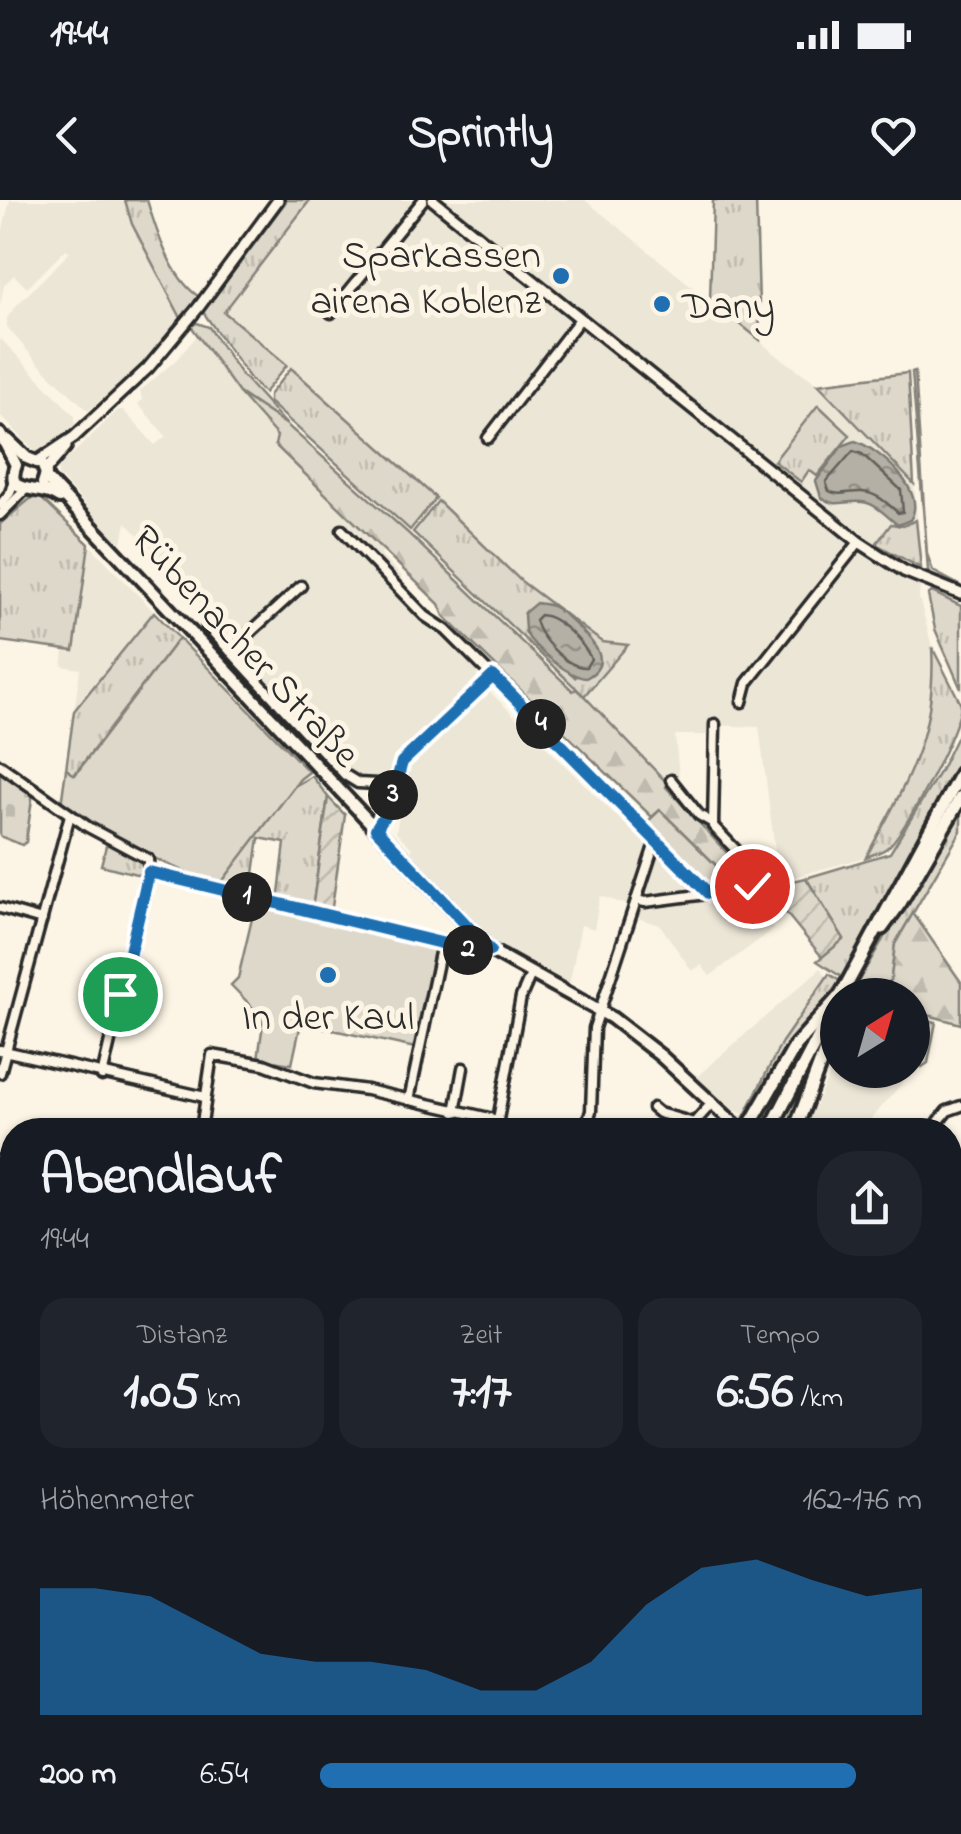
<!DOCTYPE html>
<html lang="de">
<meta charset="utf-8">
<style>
body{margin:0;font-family:"Indie Flower",sans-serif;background:#20242c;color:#f1f3f6;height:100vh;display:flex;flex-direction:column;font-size:38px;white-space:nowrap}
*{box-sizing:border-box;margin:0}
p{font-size:32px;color:#9ea1a6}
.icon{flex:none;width:55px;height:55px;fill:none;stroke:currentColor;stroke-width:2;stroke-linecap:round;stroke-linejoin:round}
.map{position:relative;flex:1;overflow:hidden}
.details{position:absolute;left:0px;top:918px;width:962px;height:718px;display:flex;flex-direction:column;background:#171b24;border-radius:40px 40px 0 0;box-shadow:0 2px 8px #0004}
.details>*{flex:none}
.needle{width:65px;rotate:37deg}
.buttons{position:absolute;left:820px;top:778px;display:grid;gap:20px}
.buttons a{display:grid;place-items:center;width:110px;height:110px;border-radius:50%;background:#171b24;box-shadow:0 2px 8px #0004;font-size:50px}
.pin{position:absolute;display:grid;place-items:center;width:85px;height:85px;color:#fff;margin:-42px;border:5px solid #fff;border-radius:50%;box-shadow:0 2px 10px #0007}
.km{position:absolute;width:50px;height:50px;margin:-25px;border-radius:50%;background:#222;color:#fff;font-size:28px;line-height:50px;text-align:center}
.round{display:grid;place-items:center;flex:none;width:105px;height:105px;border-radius:40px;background:#20242c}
.head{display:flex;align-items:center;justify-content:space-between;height:170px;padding:0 40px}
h1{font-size:55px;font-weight:700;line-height:75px}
.stats{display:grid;grid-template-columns:repeat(3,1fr);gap:15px;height:170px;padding:10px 40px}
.stats div{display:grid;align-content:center;border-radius:25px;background:#20242c;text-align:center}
.stats b{font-size:50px;font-weight:700}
.stats small{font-size:28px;font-weight:400}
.stats p{font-size:28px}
.chart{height:280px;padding:20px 40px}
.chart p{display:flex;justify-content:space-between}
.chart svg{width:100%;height:180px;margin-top:10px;fill:#1f6fb2;opacity:.7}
ul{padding:0 40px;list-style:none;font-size:32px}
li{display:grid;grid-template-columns:160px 120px 1fr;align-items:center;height:75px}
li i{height:25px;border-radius:12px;background:#1f6fb2}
.status{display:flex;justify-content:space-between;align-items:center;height:70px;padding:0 50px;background:#171b24;direction:ltr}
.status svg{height:28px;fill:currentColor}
header{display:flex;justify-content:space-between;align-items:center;height:130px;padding:0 40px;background:#171b24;font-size:45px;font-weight:700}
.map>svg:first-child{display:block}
</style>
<div class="status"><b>19:44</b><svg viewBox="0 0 49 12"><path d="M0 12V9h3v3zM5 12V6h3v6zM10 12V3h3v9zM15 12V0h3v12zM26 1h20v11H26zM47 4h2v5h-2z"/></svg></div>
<header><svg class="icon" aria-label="back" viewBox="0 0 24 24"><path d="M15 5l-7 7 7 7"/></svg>Sprintly<svg class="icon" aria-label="heart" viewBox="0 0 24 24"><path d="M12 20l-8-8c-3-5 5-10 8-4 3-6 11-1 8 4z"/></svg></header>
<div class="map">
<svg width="961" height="1634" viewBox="0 0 961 1634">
<defs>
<pattern id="grass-tufts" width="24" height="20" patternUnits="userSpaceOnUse" patternTransform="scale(2.5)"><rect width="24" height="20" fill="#ded8ca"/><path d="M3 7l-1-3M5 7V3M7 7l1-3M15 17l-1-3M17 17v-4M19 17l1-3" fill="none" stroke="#bfbaae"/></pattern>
<pattern id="forest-firs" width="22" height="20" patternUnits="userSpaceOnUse" patternTransform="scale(2.5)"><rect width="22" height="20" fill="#ded8ca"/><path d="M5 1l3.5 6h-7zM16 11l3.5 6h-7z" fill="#bfbaae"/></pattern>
<pattern id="cemetery-stones" width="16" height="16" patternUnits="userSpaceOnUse" patternTransform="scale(2.5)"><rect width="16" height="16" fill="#ded8ca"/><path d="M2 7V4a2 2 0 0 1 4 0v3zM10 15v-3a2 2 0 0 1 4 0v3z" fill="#bfbaae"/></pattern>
<pattern id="garden-furrows" width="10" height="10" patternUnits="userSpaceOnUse" patternTransform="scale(2.5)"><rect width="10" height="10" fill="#ded8ca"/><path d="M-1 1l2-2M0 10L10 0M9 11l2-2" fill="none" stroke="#bfbaae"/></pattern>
<pattern id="water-ripples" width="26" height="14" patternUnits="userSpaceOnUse" patternTransform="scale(2.5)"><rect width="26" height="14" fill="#b4b0a5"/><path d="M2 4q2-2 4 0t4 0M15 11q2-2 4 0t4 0" fill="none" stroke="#938f87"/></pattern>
</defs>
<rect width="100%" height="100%" fill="#fcf5e5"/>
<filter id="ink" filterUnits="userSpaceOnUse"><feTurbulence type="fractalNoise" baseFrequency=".01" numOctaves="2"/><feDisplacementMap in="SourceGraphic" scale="20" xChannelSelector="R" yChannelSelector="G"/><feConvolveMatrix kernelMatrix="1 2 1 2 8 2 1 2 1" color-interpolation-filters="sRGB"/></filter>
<g filter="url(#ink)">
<!-- built -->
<g fill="#ece6d7" fill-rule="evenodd">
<path d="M10 0H125L132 24 181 118V123L130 176 88 211 38 163 7 127V118L15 107 70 52 66 49 27 88 14 75 4 85 0 106V41Z"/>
<path d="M310 0H585L778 156 818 184 914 284 922 368 919 397 932 447 934 483 921 550 911 577 866 657 779 681 759 527 712 525V535H675L680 587 674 595 665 586 667 583 584 496 627 446 602 442 521 381 368 235 223 112ZM842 246 908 284 915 306 910 321 862 302 837 305 821 297 816 280Z"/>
<path d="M197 136 239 193 278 237 276 246 382 350 381 356 401 375 403 398 479 472 466 496 404 554 388 576 363 578 348 570 209 421 213 416 126 322 122 343 117 338 116 343 83 310 85 304 58 275V268L118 210H123L155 245 166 236 138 204 142 200 140 191 176 160Z"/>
<path d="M0 138 75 216V224L45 253H37L0 215Z"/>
<path d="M89 344 154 412 74 511 80 469 62 466 64 451 74 450Z"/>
<path d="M488 490 646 645 627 705 600 696 594 729 581 725 569 786 530 766 491 739 411 654 412 648 396 632 408 566 425 547Z"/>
<path d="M660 655 695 687 691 693 643 699 657 656Z"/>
<path d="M727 693 756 710 774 729 710 776 701 765 692 771 660 725 637 718 641 704Z"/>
<path d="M821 768 827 778 782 842 750 906 743 913 730 909 694 879Z"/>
<path d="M913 851 920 863 861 930H804L837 858 838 870H912Z"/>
</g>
<!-- grass -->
<g fill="url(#grass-tufts)" stroke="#84827a" stroke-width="2.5" fill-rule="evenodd">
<path d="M125 0H147C156 30 171 78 198 96L181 123V118L132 24Z"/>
<path d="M287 0H310L224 112 287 165 264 193 251 180 203 112Z"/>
<path d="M713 0H756L760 140 710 100Z"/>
<path d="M197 123 209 127 240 173 287 225 239 193 191 126Z"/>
<path d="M291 168 436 298 410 330 269 202V195Z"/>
<path d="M915 171 927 354 933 371 961 386 929 374 928 370 912 172Z"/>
<path d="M908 173 914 284 818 184Z"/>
<path d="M818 205 850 235 817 276 809 270 801 282 774 261Z"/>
<path d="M40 297 89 344 74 451 0 441V324L30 299Z"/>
<path d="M438 301 521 381 602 442 628 445 584 496 413 332ZM539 405 576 478 525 430Z"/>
<path d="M916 320 921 368 876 344 891 324 903 326Z"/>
<path d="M932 392 961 406V489L935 429 928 395Z"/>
<path d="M154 412 179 438 74 575 66 569 74 511Z"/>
<path d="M932 447 961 504C961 527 906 632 888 647 883 652 873 654 866 657 906 583 937 536 932 447Z"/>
<path d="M961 528V565L843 778 817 761 844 739 806 678 890 653 940 571Z"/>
<path d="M312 576 328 597 312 710 278 702 285 643 259 638 251 695 218 687 293 587Z"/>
<path d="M961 606V631L895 744 891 778 884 795H875L856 785Z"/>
<path d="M107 642 147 663 144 676 101 665Z"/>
<path d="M829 774 840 781 779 863 751 911 745 915 782 842Z"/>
<path d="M913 817 936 822 928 863 922 867 913 851Z"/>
<path d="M822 820 765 925 757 930 754 924 791 857Z"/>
<path d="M828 830 789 930H776Z"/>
<path d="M950 1312 961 1314V1359L950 1361Z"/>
</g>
<!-- forest -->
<g fill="url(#forest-firs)" stroke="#84827a" stroke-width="2.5">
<path d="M239 193 287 225 409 334 573 491 576 489 584 496 668 584 666 587 752 680 738 687 660 610 652 617 444 416 439 404 275 245 277 236Z"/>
<path d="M913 713 961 782V824L913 811 912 795H884L891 778 895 744Z"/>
<path d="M0 1452 12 1454V1486L0 1498Z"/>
<path d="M175 1622 199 1623 211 1634H154Z"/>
</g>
<!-- cemetery -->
<path fill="url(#cemetery-stones)" stroke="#84827a" stroke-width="2.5" d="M0 569 33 592 26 642 22 645 0 636Z"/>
<!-- garden -->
<g fill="url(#garden-furrows)" stroke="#84827a" stroke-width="2.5">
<path d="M328 597 345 615 331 714 312 710Z"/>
<path d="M806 678 844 739 822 757 765 687Z"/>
</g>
<!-- pitch -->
<g fill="#ded8ca" stroke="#84827a" stroke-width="2.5">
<path d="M179 438 309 572 300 579 218 687 116 641 61 605 66 569 75 575Z"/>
<path d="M660 610 738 687C699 693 670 650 644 625Z"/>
<path d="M260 703 436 744 415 848 301 823 292 864 258 859 264 816 259 814 231 785 238 778 255 706Z"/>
</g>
<!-- water -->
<g fill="url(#water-ripples)" stroke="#7d7b74" stroke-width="2.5">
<path d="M855 241C880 249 929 293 910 320L898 325C887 317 876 303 862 302 845 300 836 309 821 297L816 281 842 246Z"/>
<path d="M536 403C541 404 547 404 552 406 562 410 570 420 578 427 594 443 614 463 586 478 569 477 532 447 525 431 525 429 524 415 524 413Z"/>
<path d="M961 1502V1634H750L766 1623 950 1622V1505Z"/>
</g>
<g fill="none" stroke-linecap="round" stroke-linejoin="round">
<!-- shore -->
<g stroke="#62605c" stroke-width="2.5">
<path d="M853 251 862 254 901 290 903 312 898 313C887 303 877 293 862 292 849 291 840 297 829 291L826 282Z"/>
<path d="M540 415C558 416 584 443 591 459L586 467C567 468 539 438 535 420Z"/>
</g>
<!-- minor casing -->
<g stroke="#2b2b2b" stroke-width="15">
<g id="minor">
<path d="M331 113 423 0"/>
<path d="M488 238 580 119"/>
<path d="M0 305 10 293 14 279"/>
<path d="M0 315 25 290"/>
<path d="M342 330 425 416 446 430 658 642"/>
<path d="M207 426 345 575 358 583 395 585"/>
<path d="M230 451 301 386"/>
<path d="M742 502 747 483 859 342"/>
<path d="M0 565 88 627 148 659 149 672 102 876"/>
<path d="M671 580 699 615 713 623"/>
<path d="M377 629 389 608 403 562 493 477"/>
<path d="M149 672 478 752 490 750"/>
<path d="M636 700 645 702 744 689 757 681 754 669 713 626 715 524"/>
<path d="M0 708 42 720"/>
<path d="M0 850 205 897"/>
<path d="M0 873 70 615"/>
<path d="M409 900 442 743"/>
<path d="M653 908 659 913 694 923"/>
<path d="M455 912 463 868"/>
<path d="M201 930 212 855 264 864 314 883 367 890 498 920"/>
<path d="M496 930 521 797 531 774"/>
<path d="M585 930 591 911 594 828 653 649 658 642 708 693"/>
<path d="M692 930 694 923 712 903"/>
<path d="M932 930 947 911 961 906"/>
<path d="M0 960 12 961"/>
<path d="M5 1040 12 1041"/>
<path d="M6 1082 12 1089"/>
<path d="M0 1127 12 1128"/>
<path d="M0 1170 12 1171"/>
<path d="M0 1210 12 1211"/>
<path d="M0 1311 12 1313"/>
<path d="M950 1407 961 1402"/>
<path d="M0 1415 12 1386"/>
<path d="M0 1442 12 1447"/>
<path d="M0 1541 12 1564"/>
<path d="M38 1622 42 1634"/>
<path d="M207 1622 219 1634"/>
<path d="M53 1623 73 1628 92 1624"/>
<path d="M280 1634 298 1622"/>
</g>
</g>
<!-- tertiary casing -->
<g stroke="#2b2b2b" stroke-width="16">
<g id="tertiary">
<path d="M433 0 859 342 904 371 961 394"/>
<path d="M38 261 74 237 148 168 198 108 278 0"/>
<path d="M45 271 66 247"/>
</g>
</g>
<!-- secondary casing -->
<g stroke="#2b2b2b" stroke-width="18">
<g id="secondary">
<path d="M0 234 16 265C3 298 41 283 59 298"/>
<path d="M8 240 27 258 42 264 46 274 43 283"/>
<path d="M45 277 490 750 612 818 661 856 741 930"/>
<path d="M117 1634 126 1622"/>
</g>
</g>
<!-- primary casing -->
<g stroke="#2b2b2b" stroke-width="19">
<g id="primary">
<path d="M882 728 900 703 961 597"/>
<path d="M841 795 961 573"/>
<path d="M747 930 796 845 838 798"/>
<path d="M770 930 833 809"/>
<path d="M795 930 838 816"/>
<path d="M950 1144 961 1152"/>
<path d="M84 1634 96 1622"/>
<path d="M132 1634 159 1622"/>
</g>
</g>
<!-- minor -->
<use href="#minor" stroke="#fcf5e5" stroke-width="8"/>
<!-- tertiary -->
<use href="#tertiary" stroke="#fcf5e5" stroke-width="9"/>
<!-- secondary -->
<use href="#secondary" stroke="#fcf5e5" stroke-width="10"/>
<!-- primary -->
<use href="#primary" stroke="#fcf5e5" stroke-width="11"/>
</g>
</g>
<g fill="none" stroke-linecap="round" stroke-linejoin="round" filter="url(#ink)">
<!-- route casing -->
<g stroke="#fff" stroke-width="20">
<path id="route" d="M120 794 149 672 478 752 490 750 376 629 389 608 402 562 493 476 708 693 752 686"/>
</g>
<!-- route -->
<use href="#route" stroke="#1f6fb2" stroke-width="12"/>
</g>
<!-- markers -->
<g fill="#1f6fb2" stroke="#fcf5e5" stroke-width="4">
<circle cx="561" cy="76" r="10"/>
<circle cx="662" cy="104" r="10"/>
<circle cx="328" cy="775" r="10"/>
</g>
<g text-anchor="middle" stroke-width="10" stroke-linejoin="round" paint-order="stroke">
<!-- poi labels -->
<g font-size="40" fill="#2b2b2b" stroke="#fcf5e5" text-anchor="end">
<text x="541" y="67">Sparkassen<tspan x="541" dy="46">airena Koblenz</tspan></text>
<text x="682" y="118" text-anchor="start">Dany</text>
<text x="328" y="829" text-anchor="middle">In der Kaul</text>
</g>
<!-- street labels -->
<g font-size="40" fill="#2b2b2b" stroke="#fcf5e5">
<text transform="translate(247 445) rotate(47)" y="14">Rübenacher Straße</text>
</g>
</g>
</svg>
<div class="buttons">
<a><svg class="needle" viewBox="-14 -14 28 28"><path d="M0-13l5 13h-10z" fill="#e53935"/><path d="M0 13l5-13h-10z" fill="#9ea1a6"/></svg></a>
</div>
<div class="pin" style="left:120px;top:794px;background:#1e9e55"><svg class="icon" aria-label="arrive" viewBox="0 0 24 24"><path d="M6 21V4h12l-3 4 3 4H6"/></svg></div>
<div class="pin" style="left:752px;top:686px;background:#d93025"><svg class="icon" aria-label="check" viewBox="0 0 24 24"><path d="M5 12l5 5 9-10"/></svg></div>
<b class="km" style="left:247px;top:697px">1</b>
<b class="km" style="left:468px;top:750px">2</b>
<b class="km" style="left:393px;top:595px">3</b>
<b class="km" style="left:541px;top:524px">4</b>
<section class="details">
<div class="head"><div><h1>Abendlauf</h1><p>19:44</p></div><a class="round"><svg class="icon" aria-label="share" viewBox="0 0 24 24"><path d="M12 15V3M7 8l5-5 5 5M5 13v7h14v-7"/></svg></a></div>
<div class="stats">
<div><p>Distanz</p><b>1.05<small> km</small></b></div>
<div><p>Zeit</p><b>7:17</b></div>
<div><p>Tempo</p><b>6:56<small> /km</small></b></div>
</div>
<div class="chart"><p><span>Höhenmeter</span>162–176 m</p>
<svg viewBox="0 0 160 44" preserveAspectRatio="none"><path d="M0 44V13L10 13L20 15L30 22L40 29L50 31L60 31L70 33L80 38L90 38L100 31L110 17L120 8L130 6L140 11L150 15L160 13V44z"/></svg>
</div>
<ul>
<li><b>200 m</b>6:54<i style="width:89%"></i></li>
</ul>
</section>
</div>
